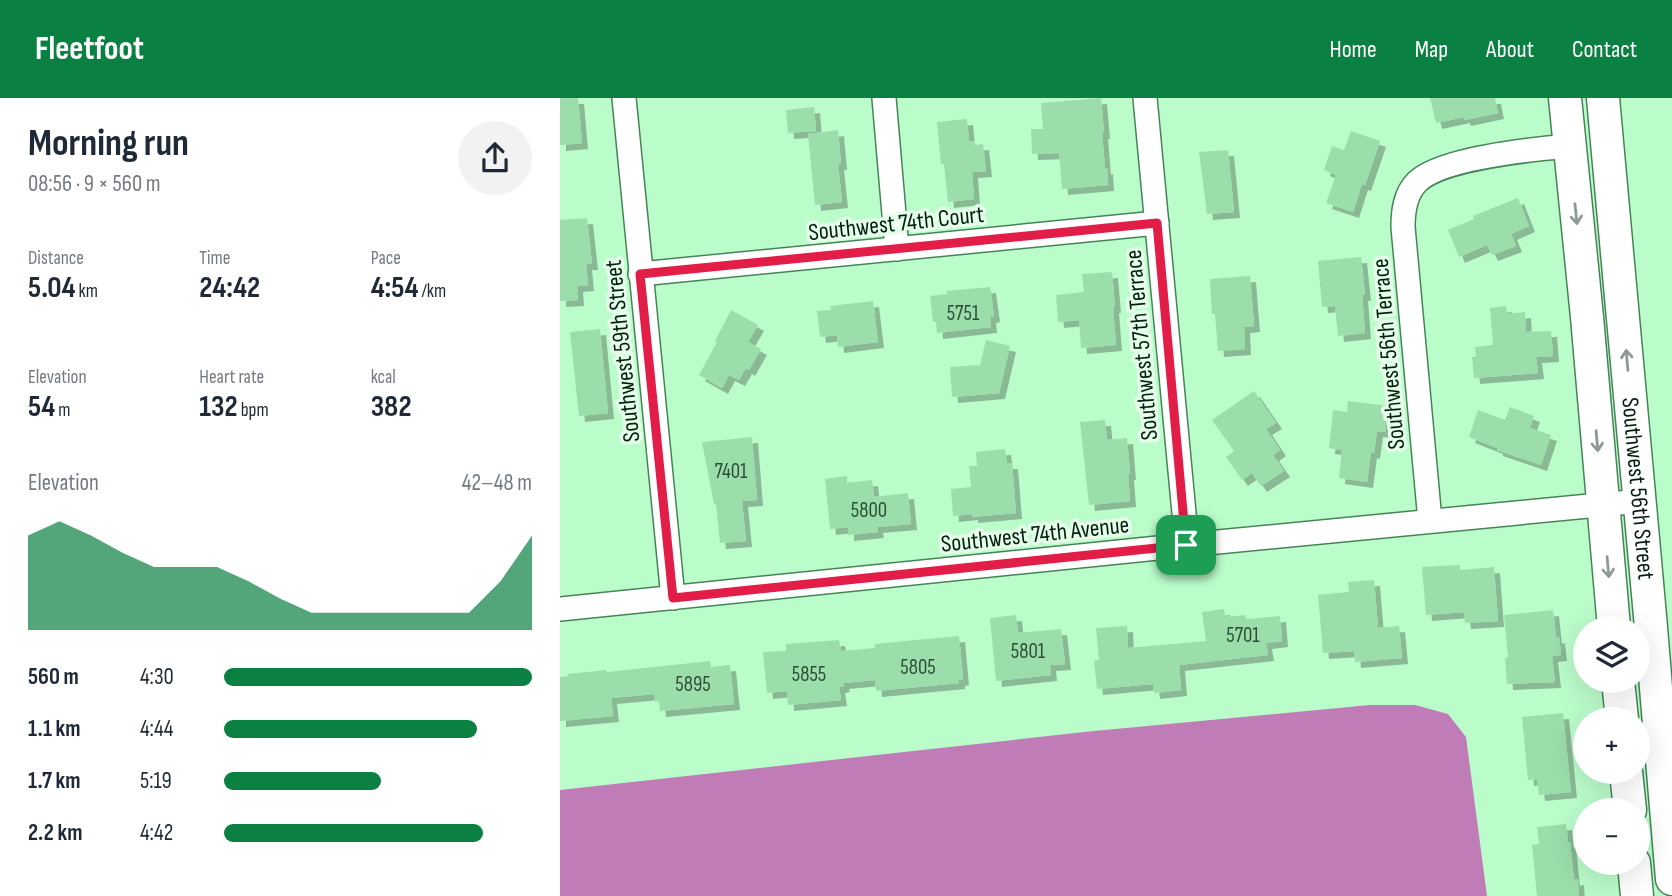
<!DOCTYPE html>
<meta charset="utf-8">
<style>
body{margin:0;font-family:"Sofia Sans Condensed",sans-serif;background:#f2f2f3;color:#1f2937;height:100vh;display:flex;flex-direction:column;font-size:26px;white-space:nowrap}
*{box-sizing:border-box;margin:0}
p{font-size:23px;color:#747a83}
.icon{flex:none;width:38px;height:38px;fill:none;stroke:currentColor;stroke-width:2;stroke-linecap:round;stroke-linejoin:round}
.map{position:relative;flex:1;overflow:hidden}
.sheet{display:flex;flex-direction:column;background:#fff;width:560px}
.sheet>*{flex:none}
.fabs{position:absolute;left:1013px;top:518px;display:grid;gap:14px}
.fabs a{display:grid;place-items:center;width:77px;height:77px;border-radius:50%;background:#fff;box-shadow:0 7px 28px #0002;font-size:35px}
.pin{position:absolute;display:grid;place-items:center;width:60px;height:60px;color:#fff;margin:-30px;border-radius:14px;box-shadow:0 4px 10px #0006}
.round{display:grid;place-items:center;flex:none;width:74px;height:74px;border-radius:37px;background:#f2f2f3}
.head{display:flex;align-items:center;justify-content:space-between;height:119px;padding:0 28px}
h1{font-size:38px;font-weight:700;line-height:52px}
.metrics{display:grid;grid-template-columns:repeat(3,1fr);gap:10px;height:119px;padding:7px 28px}
.metrics div{display:grid;align-content:center}
.metrics b{font-size:30px;font-weight:700}
.metrics small{font-size:19px;font-weight:400}
.metrics p{font-size:19px}
.chart{height:196px;padding:14px 28px}
.chart p{display:flex;justify-content:space-between}
.chart svg{width:100%;height:126px;margin-top:7px;fill:#0b8043;opacity:.7}
ul{padding:0 28px;list-style:none;font-size:23px}
li{display:grid;grid-template-columns:112px 84px 1fr;align-items:center;height:52px}
li i{height:18px;border-radius:9px;background:#0b8043}
header{display:flex;align-items:center;gap:42px;box-sizing:border-box;height:98px;padding:0 35px;background:#0b8043;color:#fff}
header strong{font-size:33px}
nav{display:flex;gap:38px;margin-inline-start:auto;font-size:24px}
main{display:flex;flex:1;min-height:0}
.map>svg:first-child{display:block}
</style>
<header>
<strong>Fleetfoot</strong>
<nav><a>Home</a><a>Map</a><a>About</a><a>Contact</a></nav>
</header>
<main>
<section class="sheet">
<div class="head"><div><h1>Morning run</h1><p>08:56 · 9 × 560 m</p></div><a class="round"><svg class="icon" aria-label="share" viewBox="0 0 24 24"><path d="M12 15V3M7 8l5-5 5 5M5 13v7h14v-7"/></svg></a></div>
<div class="metrics">
<div><p>Distance</p><b>5.04<small> km</small></b></div>
<div><p>Time</p><b>24:42</b></div>
<div><p>Pace</p><b>4:54<small> /km</small></b></div>
</div>
<div class="metrics">
<div><p>Elevation</p><b>54<small> m</small></b></div>
<div><p>Heart rate</p><b>132<small> bpm</small></b></div>
<div><p>kcal</p><b>382</b></div>
</div>
<div class="chart"><p><span>Elevation</span>42–48 m</p>
<svg viewBox="0 0 160 44" preserveAspectRatio="none"><path d="M0 44V11L10 6L20 11L30 17L40 22L50 22L60 22L70 27L80 33L90 38L100 38L110 38L120 38L130 38L140 38L150 27L160 11V44z"/></svg>
</div>
<ul>
<li><b>560 m</b>4:30<i style="width:100%"></i></li>
<li><b>1.1 km</b>4:44<i style="width:82%"></i></li>
<li><b>1.7 km</b>5:19<i style="width:51%"></i></li>
<li><b>2.2 km</b>4:42<i style="width:84%"></i></li>
</ul>
</section>
<div class="map">
<svg width="1112" height="798" viewBox="0 0 1112 798">
<defs>
<filter id="shadow"><feDropShadow dx="6" dy="6" stdDeviation="0" flood-color="#0004"/></filter>
</defs>
<rect width="100%" height="100%" fill="#bbfccb"/>
<!-- water -->
<path fill="#c07cb7" d="M810 607H855L888 616 906 639 927 798H0V692L534 633Z"/>
<!-- building -->
<g fill="#9cddac" filter="url(#shadow)">
<path d="M0 0H18L22 45 0 47Z"/>
<path d="M541 0 544 35H542L545 71 547 70 548 87 502 91 499 55 472 56 471 31H483L481 5Z"/>
<path d="M870 0H935L938 15 905 22 904 19 876 25Z"/>
<path d="M254 9 256 33 228 35 226 12Z"/>
<path d="M407 21 409 43H414L415 47 423 46 426 73 412 74 414 101 388 104 384 66 381 67 377 24Z"/>
<path d="M278 32 281 66H278L282 104 255 107 248 36Z"/>
<path d="M791 33 820 43 805 87 802 86 793 114 766 105 776 77 764 72 772 48 784 52Z"/>
<path d="M668 52 674 114 647 116 639 54Z"/>
<path d="M958 100 969 128 951 136 956 148 932 157 927 147 899 159 888 132 914 121 913 118Z"/>
<path d="M27 120 32 166H26L28 187 17 188 18 202 0 203V122Z"/>
<path d="M801 159 805 197H802L805 235 778 238 775 208 762 209 758 163Z"/>
<path d="M552 174 555 209H553L556 247 521 250 519 222 498 224 496 197 524 194 522 176Z"/>
<path d="M690 178 694 228 684 229 685 251 658 253 655 216H652L650 181Z"/>
<path d="M430 189 434 218 430 219 431 229 377 235 376 224H373L370 198 387 196 386 193Z"/>
<path d="M313 203 318 244 278 249 277 237 260 239 257 213 271 212 270 208Z"/>
<path d="M946 208 947 216 965 214 966 234 991 233 993 258 976 259 978 275 914 280 912 259H916L915 249 933 247 930 210Z"/>
<path d="M171 212 198 227 188 244 201 251 189 272 186 270 179 282 169 277 162 290 139 277 157 244 155 243Z"/>
<path d="M40 231 48 315 19 318 10 234Z"/>
<path d="M426 242 450 248 439 295 392 299 390 269 420 267Z"/>
<path d="M694 293 716 325 706 331 720 352 713 357 724 373 701 388 692 375 682 382 666 359 674 353 652 322Z"/>
<path d="M788 303 829 308 825 334 817 333 814 355 811 354 807 384 779 380 782 352 769 350 773 312 787 314Z"/>
<path d="M950 309 974 318 970 330 991 337 981 367 937 352V350L909 339 918 312 945 322Z"/>
<path d="M545 322 547 342 567 340 570 376H568L570 403 529 407 520 324Z"/>
<path d="M192 339 197 402 182 403 186 443 160 445 156 406H154L142 344Z"/>
<path d="M445 351 447 365H452L456 415 412 419V416L393 418 391 391 411 389 409 368H417L416 354Z"/>
<path d="M287 378V385L312 382 314 399 348 395 351 426 317 429 318 434 288 437V429L270 431 265 381Z"/>
<path d="M900 467V472L934 469 938 523 905 525 904 514 866 517 862 469Z"/>
<path d="M814 482 818 530 839 528 842 560 795 564 794 553 763 555 758 497 789 494 788 484Z"/>
<path d="M664 511 665 519 685 517 686 521 720 518 722 543 706 545 708 557 619 567 621 592 594 595 593 586 537 591 534 563 539 562 536 530 567 528 568 550 646 543 642 514Z"/>
<path d="M993 512 996 540 999 539 1001 557 992 558 995 584 947 586 945 560 948 559 944 517Z"/>
<path d="M456 517 458 535 501 531 505 566 490 567 491 577 436 583 430 520Z"/>
<path d="M399 538 403 581 399 582V585L316 593 315 582 283 585 284 588 279 589 281 602 228 607 227 593 207 595 203 554 226 553V546L279 542 281 553 315 550V546Z"/>
<path d="M150 563 151 569 170 567 174 606 100 613 99 603 95 604 94 596 51 600 53 618 0 623V579L8 578V576L46 572 47 574Z"/>
<path d="M1003 615 1011 694 979 697 977 681 968 682 962 619Z"/>
<path d="M1006 726 1008 744H1010L1014 782 1018 781 1019 798H977L972 747 979 746 977 729Z"/>
</g>
<g fill="none" stroke-linecap="round" stroke-linejoin="round">
<!-- street casing -->
<g stroke="#468458" stroke-width="26">
<g id="street">
<path d="M64 0 113 500"/>
<path d="M324 0 337 151"/>
<path d="M585 0 627 447"/>
<path d="M80 176 597 125"/>
<path d="M870 423 843 129C843 113 845 96 857 84 881 60 975 51 1009 48"/>
<path d="M0 511 627 447 1080 403"/>
</g>
</g>
<!-- secondary casing -->
<g stroke="#468458" stroke-width="35">
<g id="secondary">
<path d="M1005 0 1027 219 1054 530"/>
<path id="s1" d="M1043 0 1090 518 1112 781"/>
<path d="M1058 583 1062 621"/>
<path d="M1066 674 1070 712"/>
<path d="M1074 765 1077 798"/>
</g>
</g>
<!-- street -->
<use href="#street" stroke="#fff" stroke-width="23"/>
<!-- secondary -->
<use href="#secondary" stroke="#fff" stroke-width="32"/>
</g>
<!-- one-way arrows -->
<defs><path id="oneway-shaft" d="M-6 0H5M1.5-3L5.5 0L1.5 3" fill="none" stroke-width="1.6" stroke-linecap="round" stroke-linejoin="round" transform="scale(1.75)"/></defs>
<g stroke="#8e9a93">
<use href="#oneway-shaft" transform="translate(1016 116) rotate(84)"/>
<use href="#oneway-shaft" transform="translate(1067 262) rotate(-95)"/>
<use href="#oneway-shaft" transform="translate(1037 343) rotate(85)"/>
<use href="#oneway-shaft" transform="translate(1048 469) rotate(85)"/>
</g>
<g fill="none" stroke-linecap="round" stroke-linejoin="round">
<!-- route casing -->
<g stroke="#fff" stroke-width="14">
<path id="route" d="M597 125 626 447 113 500 80 176Z"/>
</g>
<!-- route -->
<use href="#route" stroke="#e11d48" stroke-width="9"/>
</g>
<g text-anchor="middle" stroke-width="7" stroke-linejoin="round" paint-order="stroke">
<!-- number labels -->
<g font-size="21" fill="#2b4e36">
<text x="403" y="222">5751</text>
<text x="171" y="380">7401</text>
<text x="309" y="419">5800</text>
<text x="683" y="544">5701</text>
<text x="468" y="560">5801</text>
<text x="358" y="576">5805</text>
<text x="249" y="583">5855</text>
<text x="133" y="593">5895</text>
</g>
<!-- street labels -->
<g font-size="24" fill="#051f0e" stroke="#e5feea">
<text transform="translate(336 125) rotate(-6)" y="8">Southwest 74th Court</text>
<text transform="translate(581 247) rotate(-95)" y="8">Southwest 57th Terrace</text>
<text transform="translate(62 253) rotate(-96)" y="8">Southwest 59th Street</text>
<text transform="translate(828 256) rotate(-95)" y="8">Southwest 56th Terrace</text>
<text dy="8" stroke="none"><textPath href="#s1" startOffset="392">Southwest 56th Street</textPath></text>
<text transform="translate(475 436) rotate(-6)" y="8">Southwest 74th Avenue</text>
</g>
</g>
</svg>
<div class="fabs">
<a><svg class="icon" aria-label="layers" viewBox="0 0 24 24"><path d="M12 4l9 5-9 5-9-5zM3 14l9 5 9-5"/></svg></a>
<a>+</a>
<a>−</a>
</div>
<div class="pin" style="left:626px;top:447px;background:#1e9e55"><svg class="icon" aria-label="arrive" viewBox="0 0 24 24"><path d="M6 21V4h12l-3 4 3 4H6"/></svg></div>
</div>
</main>
